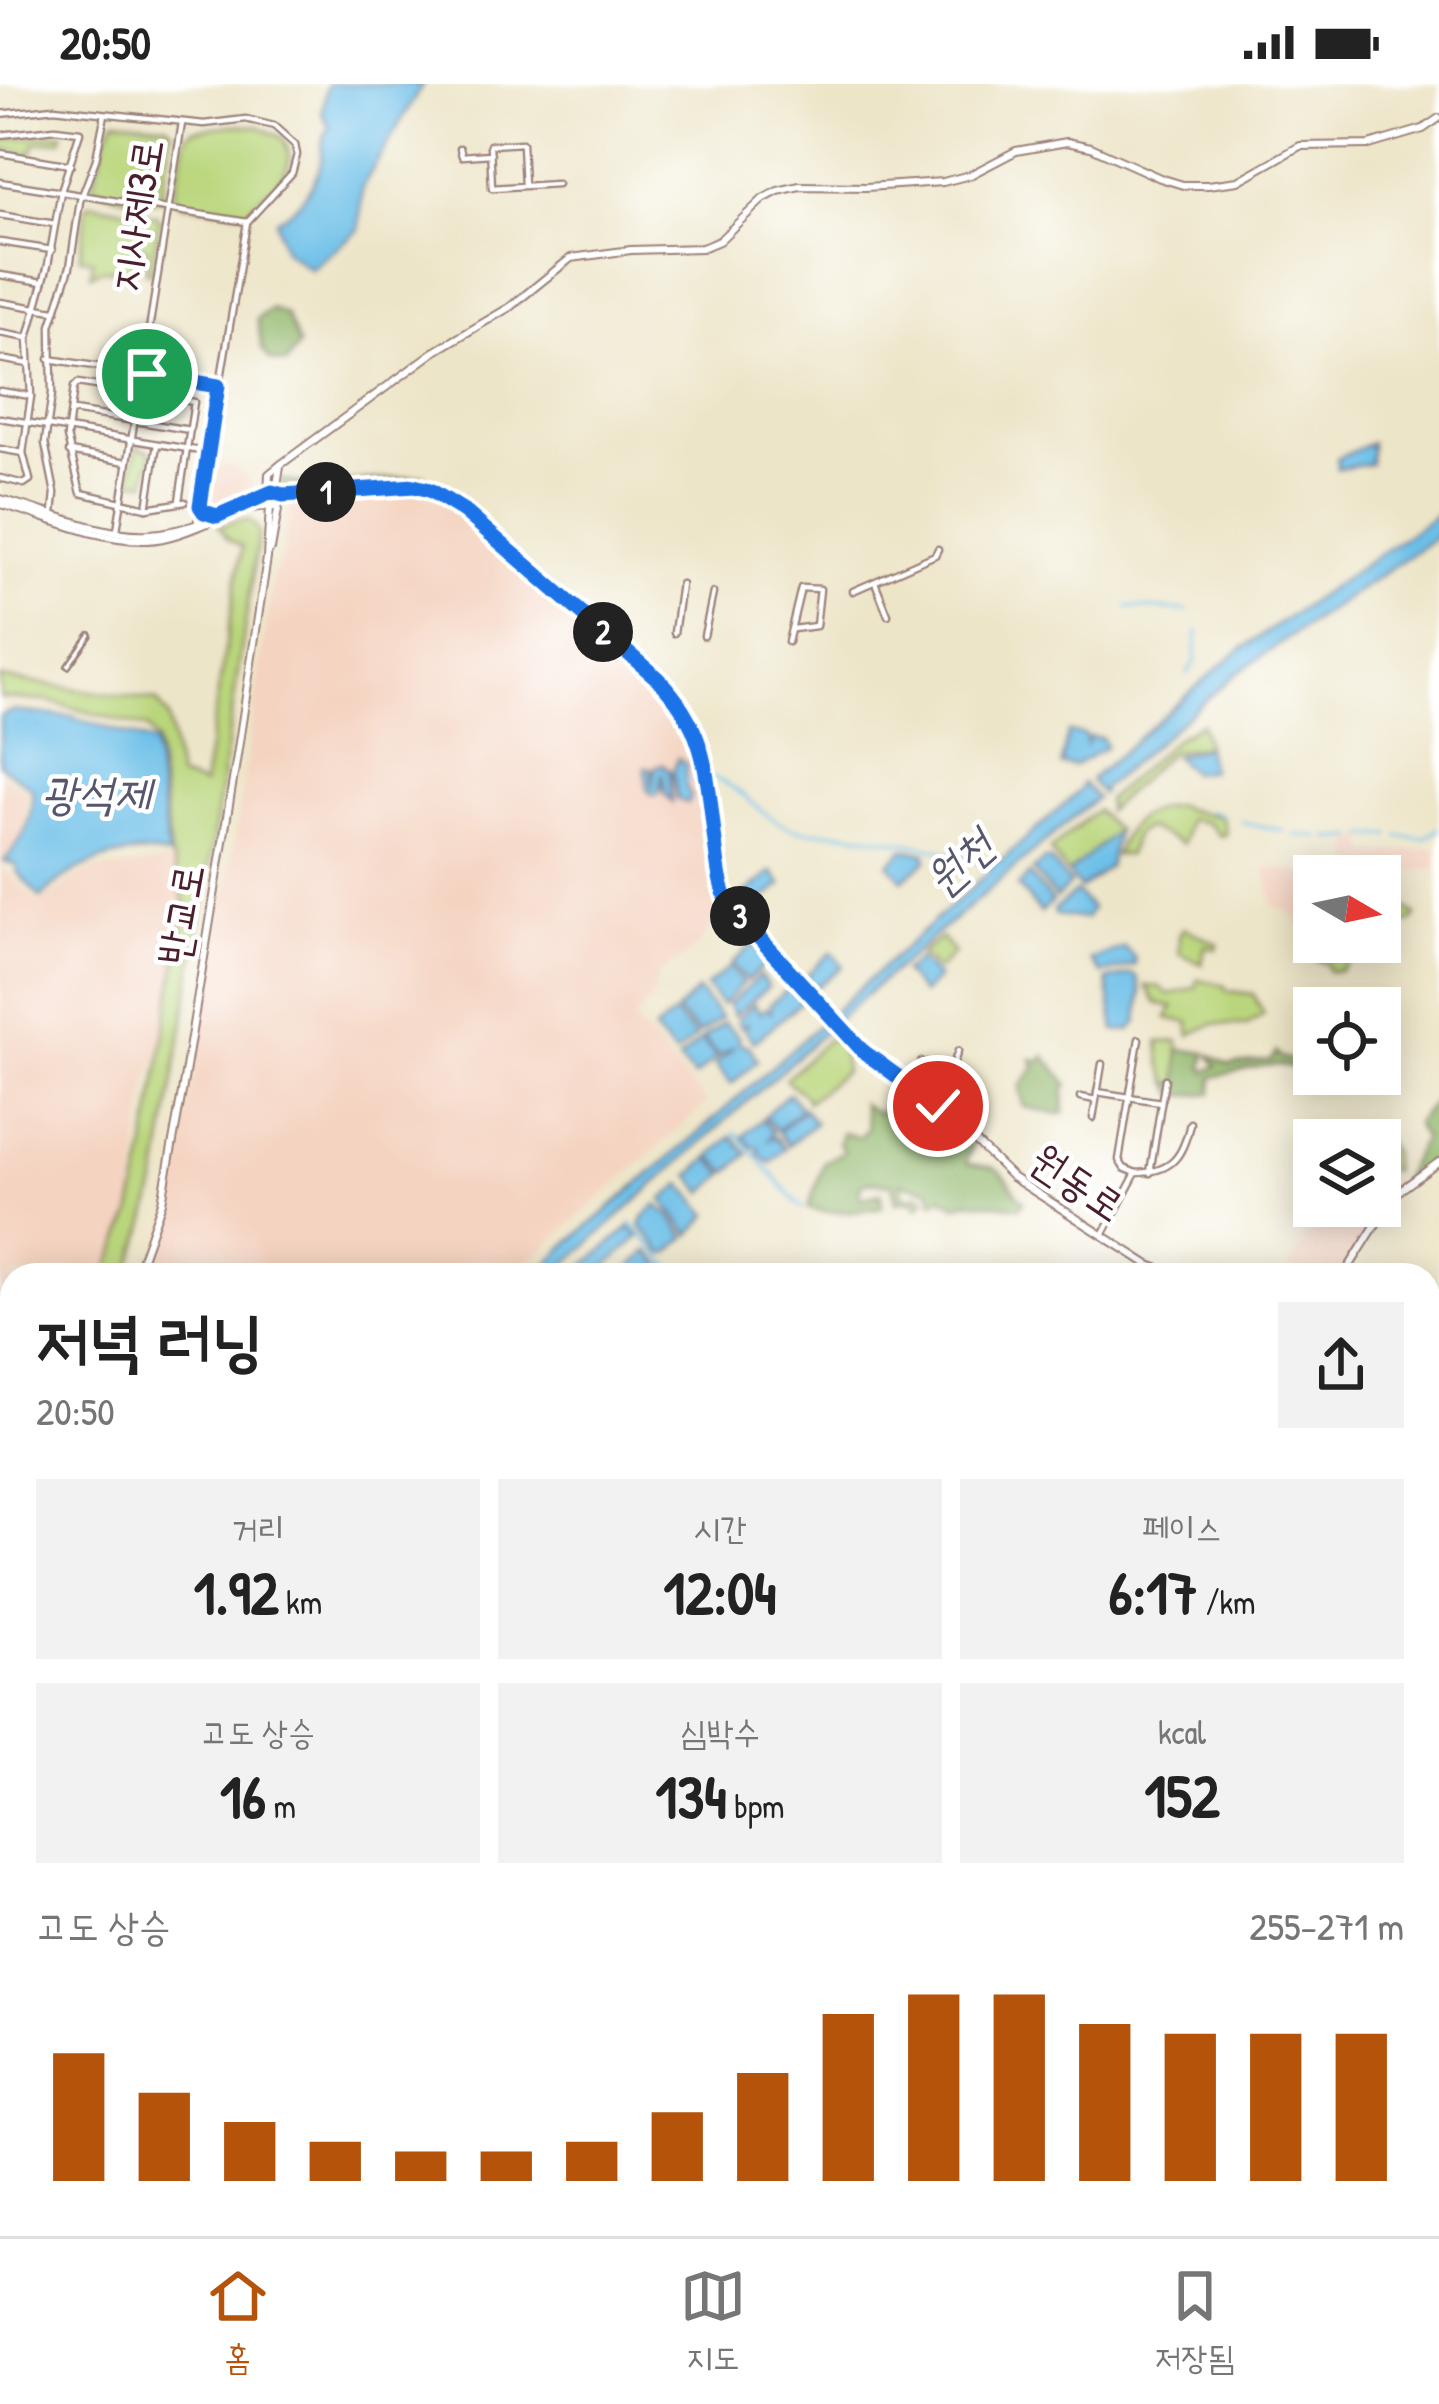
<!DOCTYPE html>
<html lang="ko">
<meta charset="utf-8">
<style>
body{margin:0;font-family:"Patrick Hand","Poor Story",sans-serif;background:#f2f2f2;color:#222;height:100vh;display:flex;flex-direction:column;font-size:45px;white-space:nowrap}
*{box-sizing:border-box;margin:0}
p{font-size:39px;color:#767676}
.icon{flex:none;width:66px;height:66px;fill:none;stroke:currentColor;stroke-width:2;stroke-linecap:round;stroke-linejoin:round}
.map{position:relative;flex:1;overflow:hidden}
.sheet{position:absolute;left:0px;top:1179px;width:1440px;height:975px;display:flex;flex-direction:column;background:#fff;border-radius:36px 36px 0 0;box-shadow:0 6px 30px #0003}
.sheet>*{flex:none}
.needle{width:78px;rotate:99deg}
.fabs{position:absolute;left:1293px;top:771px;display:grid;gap:24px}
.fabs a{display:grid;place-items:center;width:108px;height:108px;border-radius:0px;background:#fff;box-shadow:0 6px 30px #0003;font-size:60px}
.pin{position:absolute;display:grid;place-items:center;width:102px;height:102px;color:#fff;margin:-51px;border:6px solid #fff;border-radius:50%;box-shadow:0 3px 12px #0007}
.km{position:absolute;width:60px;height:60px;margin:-30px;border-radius:50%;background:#222;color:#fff;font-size:33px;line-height:60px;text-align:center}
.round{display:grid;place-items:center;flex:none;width:126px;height:126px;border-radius:0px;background:#f2f2f2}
.overview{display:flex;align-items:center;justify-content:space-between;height:204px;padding:0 36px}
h1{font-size:66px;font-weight:700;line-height:90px}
.metrics{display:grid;grid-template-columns:repeat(3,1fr);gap:18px;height:204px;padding:12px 36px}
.metrics div{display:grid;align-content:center;border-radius:0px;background:#f2f2f2;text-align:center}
.metrics b{font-size:60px;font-weight:700}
.metrics small{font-size:33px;font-weight:400}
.metrics p{font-size:33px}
.chart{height:336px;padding:24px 36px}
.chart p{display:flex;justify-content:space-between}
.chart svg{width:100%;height:216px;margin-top:12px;stroke:#b45309;stroke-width:6}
.status{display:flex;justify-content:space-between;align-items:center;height:84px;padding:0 60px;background:#fff;direction:ltr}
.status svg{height:33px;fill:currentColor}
.tabs{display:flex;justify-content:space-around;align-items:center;height:168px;border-top:3px solid #e0e0e0;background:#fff;font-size:33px;color:#767676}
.tabs a{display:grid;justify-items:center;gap:6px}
.tabs .active{color:#b45309}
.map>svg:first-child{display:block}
</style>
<div class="status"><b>20:50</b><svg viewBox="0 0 49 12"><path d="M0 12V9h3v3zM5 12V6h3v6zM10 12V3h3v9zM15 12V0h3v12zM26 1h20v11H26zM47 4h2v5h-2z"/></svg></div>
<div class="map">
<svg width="1439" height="2152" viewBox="0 0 1439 2152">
<rect width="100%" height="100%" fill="#fff"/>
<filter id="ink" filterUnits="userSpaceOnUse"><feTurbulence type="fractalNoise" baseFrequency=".00833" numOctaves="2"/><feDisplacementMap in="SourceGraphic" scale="24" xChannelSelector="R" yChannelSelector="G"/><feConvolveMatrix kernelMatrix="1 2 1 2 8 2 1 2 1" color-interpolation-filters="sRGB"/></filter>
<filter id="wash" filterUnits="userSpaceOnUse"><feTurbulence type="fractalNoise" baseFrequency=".004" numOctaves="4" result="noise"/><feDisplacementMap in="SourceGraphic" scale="48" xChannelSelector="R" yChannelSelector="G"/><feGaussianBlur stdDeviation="2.7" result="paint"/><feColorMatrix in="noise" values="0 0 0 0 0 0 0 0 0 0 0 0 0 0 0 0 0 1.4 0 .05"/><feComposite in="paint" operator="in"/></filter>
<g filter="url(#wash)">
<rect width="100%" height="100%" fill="#ede5c8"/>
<!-- built -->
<g fill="#f4d3c0">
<path d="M213 380 233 382 252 400 230 415 213 420 208 415Z"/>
<path d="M394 407 427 410 459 429 656 600 684 631 697 665 723 822 698 862 658 891 652 914 634 936 707 1019 514 1191H145L165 1145 192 1003 237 740 273 492 282 473 290 421Z"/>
<path d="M0 690 27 707 22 755 0 777Z"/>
<path d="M1365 753 1367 770 1435 764 1439 784 1401 789 1408 823 1403 825 1388 816 1380 823V792H1314V845L1307 851 1291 828 1274 821 1264 782 1307 791 1352 790 1351 758Z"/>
<path d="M172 778 186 821 163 959 148 996 131 1131 106 1191H12V1218L0 1209V780L38 819 87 786Z"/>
<path d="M1380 1094 1393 1096 1392 1111 1339 1191H1297L1288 1185 1323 1122H1380Z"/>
<path d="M12 1386V1805L0 1803V1403Z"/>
<path d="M0 1827 12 1829V2046L0 2044Z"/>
</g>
<!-- green -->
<g fill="#bad67c" stroke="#827a54" stroke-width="3">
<path d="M116 35 167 41 172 46 161 114C141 120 109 112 93 100 100 82 105 47 116 35Z"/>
<path d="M234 41 258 42 283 54C304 93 267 99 247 128L180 120 174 112 186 52 193 46Z"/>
<path d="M63 49 61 56 35 59 32 70 0 65V55Z"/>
<path d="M92 119 156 131 160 136 151 189 145 188 148 165 137 162 132 189 106 185 91 190 93 176 80 173 87 121Z"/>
<path d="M137 362 152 367 146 398 130 396Z"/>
<path d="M242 436 251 437 259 448 203 821 158 1092C150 1126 142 1160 126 1191H106L131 1131 145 1068 186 822 170 769 156 657 147 644 47 617 0 614V594L157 617 168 633 178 693 203 701 242 463 228 455 219 442Z"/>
<path d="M1201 639 1206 662 1170 668 1107 727V716L1175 655Z"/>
<path d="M1177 721C1189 730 1207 727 1222 734L1226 750 1220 752 1208 739 1188 735 1182 760 1146 744 1135 750 1128 771H1115C1127 739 1141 725 1177 721Z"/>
<path d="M1096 726 1116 747 1068 790 1050 766Z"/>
<path d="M1388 816 1403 820 1416 831 1411 838 1380 842V823Z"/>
<path d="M1184 844 1218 860 1217 865 1205 862 1202 880 1179 869V851Z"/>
<path d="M941 854 954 869 937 886 920 870Z"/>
<path d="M1329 858H1359L1361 862 1340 887H1328L1327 880 1313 874 1314 866Z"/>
<path d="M1198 895 1224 901 1228 907 1253 910 1264 930 1247 941 1213 940 1190 951V939L1167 934 1173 923 1156 919 1146 902 1160 903 1169 911 1196 903Z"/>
<path d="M828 955 840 956 845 987 807 1018 805 1012 785 995Z"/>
<path d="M1179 957 1178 999H1169L1161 980 1159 958Z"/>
<path d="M1377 1040 1391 1067 1392 1088 1380 1083V1056H1352L1350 1050Z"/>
</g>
<!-- forest -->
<g fill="#93b76c" stroke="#6e6b4c" stroke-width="3">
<path d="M270 225 285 230 299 261 286 280 270 276 262 265 257 235Z"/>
<path d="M418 392H425L428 398 401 396 284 406 281 404 282 396 312 402Z"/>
<path d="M1179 965 1206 969 1203 984 1207 987 1217 982 1209 970 1229 981 1272 976 1276 968 1281 974 1308 978 1310 993 1308 995C1288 968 1241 988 1213 993L1212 1009 1177 1012 1169 999H1178Z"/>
<path d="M1045 972 1069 1001 1065 1003 1064 1029 1060 1030 1024 1023 1020 1003 1035 983 1032 975 1041 977Z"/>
<path d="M908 1006 946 1033 972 1060 966 1079C974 1082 990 1082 996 1085 1010 1092 1011 1108 1024 1117L1020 1123 968 1117 956 1121 942 1113 933 1117 931 1106 901 1099 903 1111 911 1114 917 1110 926 1114 918 1123 913 1116 896 1118 892 1100 868 1097 860 1102 861 1114 881 1109 882 1123C856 1127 833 1131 808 1124L824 1078 844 1067 839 1060 842 1049 859 1053 867 1044 862 1020 878 1030 885 1022 895 1028 906 1026Z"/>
<path d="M1439 1013V1075L1400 1099 1423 1055 1415 1039Z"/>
<path d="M1059 2142H1113L1124 2152H1055Z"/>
</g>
<!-- water -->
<g fill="#6cbfe8" stroke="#5b6f8a" stroke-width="3">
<path d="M327 0H423L362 103 359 146 310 185 284 166 276 136C298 126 319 97 322 72 323 58 320 55 330 44L322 29Z"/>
<path d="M1371 359 1370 380 1337 385V375Z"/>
<path d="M1439 429V451L1237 589 1103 704 1101 710 1090 696 1232 572Z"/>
<path d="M13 627 73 633 154 659 168 772C122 762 72 781 41 814L18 789 16 781 4 777C24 757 34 734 32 704L0 681V632Z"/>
<path d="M1068 648 1085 651 1086 660 1089 653 1102 654 1106 663 1074 682 1061 681Z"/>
<path d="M1206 663 1211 686 1192 689 1174 672Z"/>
<path d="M678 674 686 680 685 699 691 713 688 719 677 714 673 687Z"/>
<path d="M662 680 670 687 672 718 665 710 662 689 660 708 654 711 648 707 645 683 651 684 653 704 655 683Z"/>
<path d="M1083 699 1096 714 855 920 554 1191H538L565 1162 694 1053 990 787 993 777H1001L1079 707Z"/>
<path d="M1116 747 1109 782 1081 805 1068 790Z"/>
<path d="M904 765 925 769 927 776 903 796 889 780Z"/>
<path d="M1044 776H1050L1070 800 1056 815 1033 786Z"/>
<path d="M772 788 782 801 746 829 737 816Z"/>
<path d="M1029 790 1052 818 1041 829 1018 803Z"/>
<path d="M1076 808 1091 825 1085 835 1055 831 1054 826Z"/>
<path d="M753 860 769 878 747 897 732 880Z"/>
<path d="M1124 863 1134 873 1135 881 1101 890 1090 876Z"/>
<path d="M832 868 843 882 815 904 807 891Z"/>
<path d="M919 875 937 894 922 910 903 888Z"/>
<path d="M730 883 743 899 722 921 706 902Z"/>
<path d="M1131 890 1137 893 1141 908 1138 938 1130 946 1115 947 1107 896Z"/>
<path d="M760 892 768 903 734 932 728 921Z"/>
<path d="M790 904 802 917 754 958 744 945 747 940 740 943 737 936 754 920 760 929 766 924 771 928 770 920Z"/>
<path d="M698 907 721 934 699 950 676 927Z"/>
<path d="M674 930 696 953 675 971 654 947Z"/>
<path d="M724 939 739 953V959L749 962 758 976 731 1000 715 981 734 963 719 972 703 954Z"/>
<path d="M701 956 717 974 694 993 679 976Z"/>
<path d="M789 1009 801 1024 777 1046 764 1032Z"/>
<path d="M804 1025 815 1039 788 1061 778 1048Z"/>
<path d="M762 1035 773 1048 769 1055 775 1053 785 1064 770 1079 758 1069 759 1063H753L743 1052Z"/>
<path d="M732 1052 748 1070 728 1088 711 1072Z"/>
<path d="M709 1074 725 1090 704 1109 690 1092Z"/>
<path d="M682 1100 709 1131 690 1151 663 1116Z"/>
<path d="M656 1121 670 1131 686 1153 669 1170 663 1169 641 1142 644 1133Z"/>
<path d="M630 1143 639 1153 597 1191H588L582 1184Z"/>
<path d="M649 1167 671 1191H622Z"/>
</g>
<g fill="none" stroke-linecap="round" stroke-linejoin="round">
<!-- stream -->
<g stroke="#6cbfe8" stroke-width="3">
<path d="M1127 523 1188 527"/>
<path d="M1188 589 1195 578 1198 547"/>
<path d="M713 694C747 705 764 739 799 746 814 749 830 747 846 749 893 755 946 765 991 781"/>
<path d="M685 696 693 695"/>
<path d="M1210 727 1221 731"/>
<path d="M1242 738 1284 747"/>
<path d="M1295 751 1319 753"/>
<path d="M1365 752 1390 751"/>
<path d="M1399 752 1425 754 1439 745"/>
<path d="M1329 754H1355"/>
<path d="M735 1048 802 1124"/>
<path d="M631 1139 678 1191"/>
<path d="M0 1483 12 1481"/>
</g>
</g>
</g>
<g filter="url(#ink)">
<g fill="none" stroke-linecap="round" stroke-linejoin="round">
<!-- pedestrian casing -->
<g stroke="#9c827a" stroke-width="8">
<path id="pedestrian" d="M68 582 90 551"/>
</g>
<!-- minor casing -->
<g stroke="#9c827a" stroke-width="9">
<g id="minor">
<path d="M0 30 54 24 204 40 246 35 274 42 295 61 297 71 292 89 247 138 197 439"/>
<path d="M0 51 55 45 80 48 61 107 48 181 28 254 31 312 23 369 30 396 24 400 0 394"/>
<path d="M460 64 462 72 491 70"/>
<path d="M0 69 71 81"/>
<path d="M0 98 247 138"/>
<path d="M524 102 522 59 490 61 492 104 557 100"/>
<path d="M0 131 55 140"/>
<path d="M0 158 52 166"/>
<path d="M0 191 43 198"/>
<path d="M0 218 54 227"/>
<path d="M0 249 28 254"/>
<path d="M0 275 29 280"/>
<path d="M49 275 218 301"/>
<path d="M0 307 31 312"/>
<path d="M73 327 190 346"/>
<path d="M0 334 207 368"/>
<path d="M157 360 147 424 81 409 67 353 74 303 78 299 194 318 179 417"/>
<path d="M0 365 23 369"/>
<path d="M69 368 127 378"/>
<path d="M147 424 185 418"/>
<path d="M53 429 55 409 45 359 52 310 51 242 70 183 80 117 96 75 105 30"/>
<path d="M117 446 182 39"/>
<path d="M875 498 888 531"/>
<path d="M853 507 935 471 938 465"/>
<path d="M674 549 681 500"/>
<path d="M704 552 713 509"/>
<path d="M788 558 801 504 820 505 816 542 793 545"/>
<path d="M921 978 950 986"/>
<path d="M1097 1008 1161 1018"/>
<path d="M1080 1013 1096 1016"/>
<path d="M938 1022 958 967"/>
<path d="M1093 1034 1102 980"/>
<path d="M1136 1089 1124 1084 1119 1076 1139 955"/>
<path d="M1150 1089 1165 995"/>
<path d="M1103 1151 1136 1089C1172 1088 1183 1073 1190 1039"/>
<path d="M0 2106 12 2107"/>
<path d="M142 2152 144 2142"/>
</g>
</g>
<!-- tertiary casing -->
<g stroke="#9c827a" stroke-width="10">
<g id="tertiary">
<path d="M276 408 280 382"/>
<path d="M268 410 269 390 280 381 434 268 510 223 571 174 631 166 702 164 719 157 763 115 778 107 800 102 866 103 943 98 970 91 1016 67 1067 58 1091 63 1160 94 1183 101H1208L1238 97 1300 62 1369 61 1423 45 1439 34"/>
<path d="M279 410C350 412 400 381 464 427L658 595C708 644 707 693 715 759 718 781 719 802 731 822L864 967 950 1033 1012 1093 1149 1181 1177 1191"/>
<path d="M0 415C44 426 104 453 149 450 188 448 231 428 267 412"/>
<path d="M0 420C46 432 99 458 148 456 191 454 234 418 275 423L280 417 278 409 267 412 269 421"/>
<path d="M200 421 204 428 214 431"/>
<path d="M271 465 279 420"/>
<path d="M136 1191 162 1118 182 1008 236 678 267 474 270 422"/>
<path d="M1344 1191 1395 1110 1439 1078"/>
<path d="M1428 1274 1439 1278"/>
<path d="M279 2150 302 2149"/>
<path d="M272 2152 279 2142"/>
</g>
</g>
<!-- secondary casing -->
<g stroke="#9c827a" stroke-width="12">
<g id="secondary">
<path d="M0 1281 12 1290"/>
<path d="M0 1384 12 1369"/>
<path d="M0 1811 12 1813"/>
<path d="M0 1818 12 1820"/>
<path d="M296 2142 306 2152"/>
<path d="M304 2142 314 2152"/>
</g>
</g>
<!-- trunk casing -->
<g stroke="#9c827a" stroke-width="15">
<g id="trunk">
<path d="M1428 1976 1439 1975"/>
<path d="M0 2068 12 2069"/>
<path d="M0 2076 12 2077"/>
</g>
</g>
<!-- motorway casing -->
<g stroke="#9c827a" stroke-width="16">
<g id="motorway">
<path d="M0 1230 12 1240"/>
<path d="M1251 2142 1276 2152"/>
</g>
</g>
<!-- pedestrian -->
<use href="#pedestrian" stroke="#fff" stroke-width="3"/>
<!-- minor -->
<use href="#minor" stroke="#fff" stroke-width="4.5"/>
<!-- tertiary -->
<use href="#tertiary" stroke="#fff" stroke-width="6"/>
<!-- secondary -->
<use href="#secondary" stroke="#f7e8c3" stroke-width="8"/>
<!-- trunk -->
<use href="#trunk" stroke="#ecc669" stroke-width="10"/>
<!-- motorway -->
<use href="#motorway" stroke="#ecc669" stroke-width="12"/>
</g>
</g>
<g fill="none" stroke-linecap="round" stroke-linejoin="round" filter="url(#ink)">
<!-- route casing -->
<g stroke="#fff" stroke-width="24">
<path id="route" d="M147 290 218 302 200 422 204 428 217 432 272 408 283 411 414 402 430 406 464 427 658 595C707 644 707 693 715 758 718 781 719 802 730 822L864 968 938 1022"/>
</g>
<!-- route -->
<use href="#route" stroke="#1a73e8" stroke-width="15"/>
</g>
<g text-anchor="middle" stroke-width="9" stroke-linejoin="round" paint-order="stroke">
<!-- street labels -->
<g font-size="42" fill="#4a1f2b" stroke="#fff">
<text transform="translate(136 131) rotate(-81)" y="15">지사제3로</text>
<text transform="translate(180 830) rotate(-80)" y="15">반교로</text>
<text transform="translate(1078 1098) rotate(34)" y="15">원동로</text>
</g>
<!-- water labels -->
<g font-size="45" font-style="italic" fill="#56576d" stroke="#fff">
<text x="96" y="725">광석제</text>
<text transform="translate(959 778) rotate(-42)" y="16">원천</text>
</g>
</g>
</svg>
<div class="fabs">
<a><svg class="needle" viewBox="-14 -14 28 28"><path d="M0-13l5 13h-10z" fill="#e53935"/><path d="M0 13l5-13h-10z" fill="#767676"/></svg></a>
<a><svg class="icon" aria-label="locate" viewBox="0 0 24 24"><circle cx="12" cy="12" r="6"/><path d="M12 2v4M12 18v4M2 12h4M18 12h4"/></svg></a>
<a><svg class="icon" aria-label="layers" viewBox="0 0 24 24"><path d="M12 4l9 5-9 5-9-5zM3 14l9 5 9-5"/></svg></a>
</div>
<div class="pin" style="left:147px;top:290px;background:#1e9e55"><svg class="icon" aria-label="arrive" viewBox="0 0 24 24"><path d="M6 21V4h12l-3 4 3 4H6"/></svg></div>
<div class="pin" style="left:938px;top:1022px;background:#d93025"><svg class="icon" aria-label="check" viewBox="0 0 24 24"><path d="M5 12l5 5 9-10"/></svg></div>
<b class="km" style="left:326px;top:408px">1</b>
<b class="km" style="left:603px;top:548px">2</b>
<b class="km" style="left:740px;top:832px">3</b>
<section class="sheet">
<div class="overview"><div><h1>저녁 러닝</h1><p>20:50</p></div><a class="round"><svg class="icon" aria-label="share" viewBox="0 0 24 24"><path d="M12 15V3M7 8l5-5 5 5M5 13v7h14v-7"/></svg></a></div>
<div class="metrics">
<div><p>거리</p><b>1.92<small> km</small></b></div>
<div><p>시간</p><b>12:04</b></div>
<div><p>페이스</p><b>6:17<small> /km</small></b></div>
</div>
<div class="metrics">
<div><p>고도 상승</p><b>16<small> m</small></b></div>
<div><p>심박수</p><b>134<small> bpm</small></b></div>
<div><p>kcal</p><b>152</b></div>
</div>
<div class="chart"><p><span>고도 상승</span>255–271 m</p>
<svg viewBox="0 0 160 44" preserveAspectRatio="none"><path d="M5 44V18M15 44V26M25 44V32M35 44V36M45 44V38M55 44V38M65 44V36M75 44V30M85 44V22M95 44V10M105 44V6M115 44V6M125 44V12M135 44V14M145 44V14M155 44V14"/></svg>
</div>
</section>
</div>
<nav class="tabs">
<a class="active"><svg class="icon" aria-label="home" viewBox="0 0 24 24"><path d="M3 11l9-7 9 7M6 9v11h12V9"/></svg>홈</a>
<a><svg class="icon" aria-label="map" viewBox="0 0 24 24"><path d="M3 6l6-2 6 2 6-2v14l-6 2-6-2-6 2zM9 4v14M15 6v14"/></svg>지도</a>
<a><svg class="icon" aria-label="saved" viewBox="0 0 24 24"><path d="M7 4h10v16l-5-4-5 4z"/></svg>저장됨</a>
</nav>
